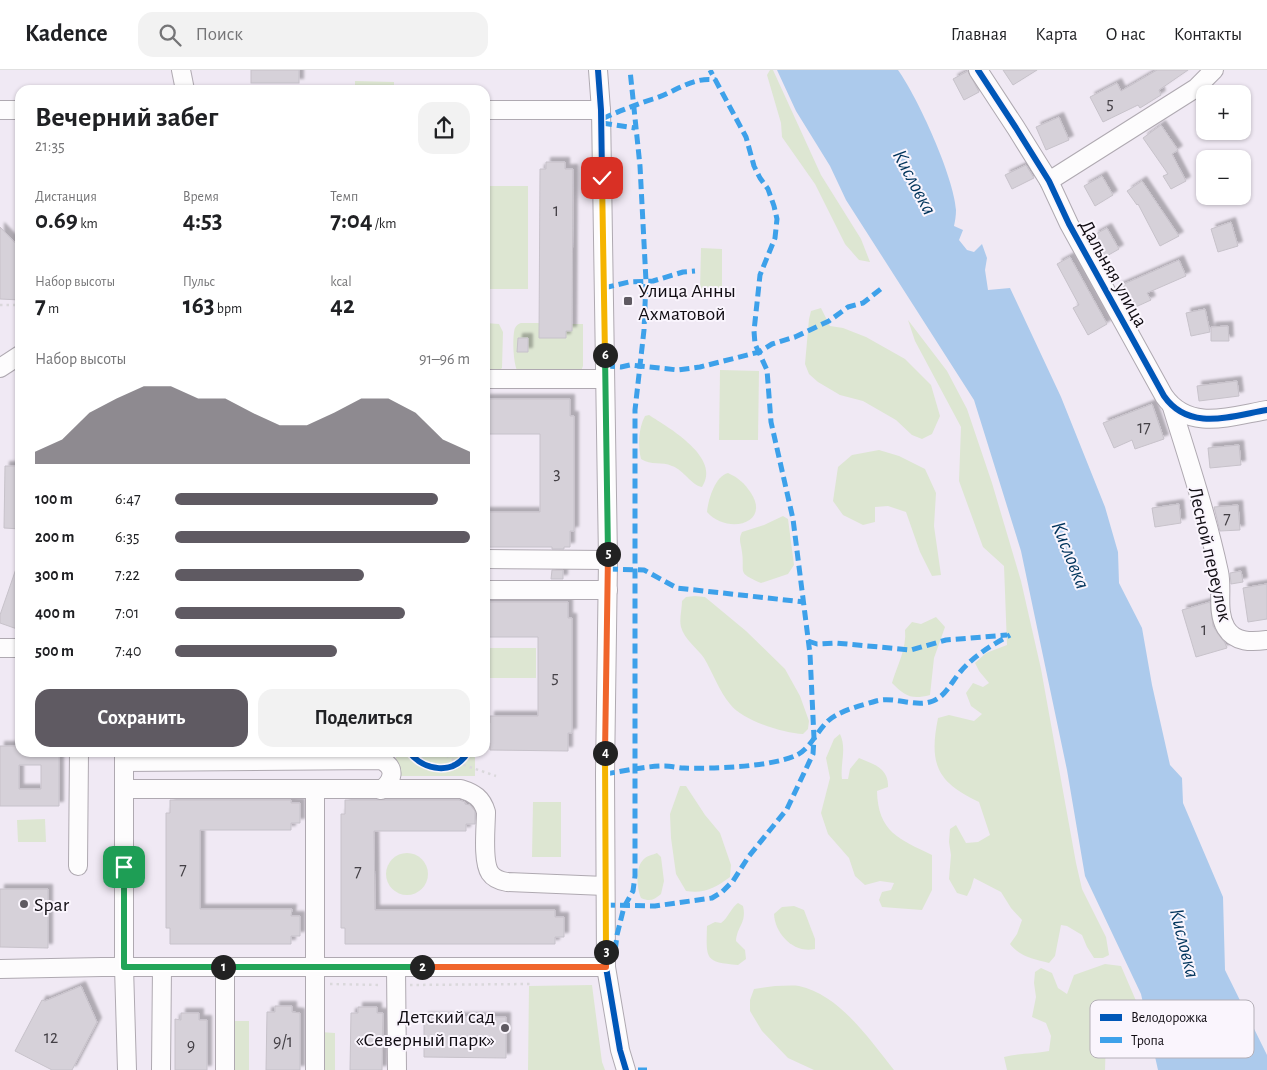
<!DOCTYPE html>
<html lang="ru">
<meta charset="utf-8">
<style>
body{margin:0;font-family:"Alegreya Sans",sans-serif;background:#f2f2f2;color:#202124;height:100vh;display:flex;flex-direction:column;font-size:19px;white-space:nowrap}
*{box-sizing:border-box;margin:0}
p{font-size:16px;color:#757577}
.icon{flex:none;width:28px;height:28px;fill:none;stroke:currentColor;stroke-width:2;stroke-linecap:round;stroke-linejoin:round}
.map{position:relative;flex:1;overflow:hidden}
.details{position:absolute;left:15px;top:15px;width:475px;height:672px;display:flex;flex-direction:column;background:#fff;border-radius:15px;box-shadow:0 1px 4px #0004}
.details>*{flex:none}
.tools{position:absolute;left:1196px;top:15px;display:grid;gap:10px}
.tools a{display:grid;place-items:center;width:55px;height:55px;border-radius:10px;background:#fff;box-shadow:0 1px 4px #0004;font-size:25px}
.pin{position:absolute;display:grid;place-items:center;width:42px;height:42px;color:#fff;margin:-21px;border-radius:10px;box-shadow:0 2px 8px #0006}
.km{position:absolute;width:25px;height:25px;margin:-12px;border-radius:50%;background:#222;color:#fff;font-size:14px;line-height:25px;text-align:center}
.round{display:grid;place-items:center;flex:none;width:52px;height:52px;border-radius:15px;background:#f2f2f2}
.headline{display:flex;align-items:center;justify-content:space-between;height:85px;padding:0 20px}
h1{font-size:28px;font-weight:600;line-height:38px}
.metrics{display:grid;grid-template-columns:repeat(3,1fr);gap:8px;height:85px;padding:5px 20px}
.metrics div{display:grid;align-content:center}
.metrics b{font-size:25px;font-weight:600}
.metrics small{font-size:14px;font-weight:400}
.metrics p{font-size:14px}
.chart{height:140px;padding:10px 20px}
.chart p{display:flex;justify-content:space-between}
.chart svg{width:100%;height:90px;margin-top:5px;fill:#5f5a62;opacity:.7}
.action{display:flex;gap:10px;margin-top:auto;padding:10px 20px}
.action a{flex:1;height:58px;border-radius:15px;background:#5f5a62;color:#fff;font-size:20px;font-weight:600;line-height:58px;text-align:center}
.action a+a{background:#f2f2f2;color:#202124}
ul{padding:0 20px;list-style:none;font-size:16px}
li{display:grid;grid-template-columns:80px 60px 1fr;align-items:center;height:38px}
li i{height:12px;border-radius:6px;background:#5f5a62}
header{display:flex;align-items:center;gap:30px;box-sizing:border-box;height:70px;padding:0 25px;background:#fff;border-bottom:1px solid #e0e0e0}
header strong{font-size:24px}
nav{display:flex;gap:28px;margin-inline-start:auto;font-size:18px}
.search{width:350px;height:45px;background:#f2f2f2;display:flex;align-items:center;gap:12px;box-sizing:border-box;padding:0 18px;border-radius:15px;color:#757577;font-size:19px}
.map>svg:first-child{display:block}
</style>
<header>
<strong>Kadence</strong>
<div class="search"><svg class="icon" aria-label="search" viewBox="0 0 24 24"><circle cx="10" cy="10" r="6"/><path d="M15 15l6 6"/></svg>Поиск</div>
<nav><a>Главная</a><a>Карта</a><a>О нас</a><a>Контакты</a></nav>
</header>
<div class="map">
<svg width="1267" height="1000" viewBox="0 0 1267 1000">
<defs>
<filter id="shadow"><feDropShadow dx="4.5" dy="-4.5" stdDeviation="1" flood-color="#0004"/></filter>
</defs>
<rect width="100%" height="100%" fill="#f0e9f4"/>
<!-- green -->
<g fill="#dde6d2">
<path d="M770 0H773L821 105 861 169 870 192 859 190 845 174 815 114 782 67 781 53 767 5Z"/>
<path d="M355 11 394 12V20H355Z"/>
<rect x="485" y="116" width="43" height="103"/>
<path d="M701 178 722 179V221H700Z"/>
<path d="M821 238 830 256 843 258 866 267 905 289 931 315 940 346 932 364 922 369 912 365 896 350 863 331 840 325 818 312 809 304 805 294 809 249 811 241Z"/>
<path d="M908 250 947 301 967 339 992 413 1021 511 1041 599 1076 793 1082 819 1106 867 1109 885 1103 888H1094L1087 877 1082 865 1067 856 1061 855 1055 886 1049 893C1034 889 1020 887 1010 874L1017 864 1022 850 1011 838 1001 822 974 808 971 818 967 826 957 823 949 809 951 785 949 772 950 759 956 755 966 773 978 772 990 765 979 732C936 712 929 693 938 648L949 645 974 651 982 644 971 636 966 623 973 613 983 617 989 613 979 601 975 593 986 583 1007 575 1004 496 983 477 959 411 961 357 915 271Z"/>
<path d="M485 253 499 254 503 262 502 298 500 300 485 303Z"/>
<path d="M521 253H540L566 261H572V254H583V296L581 301 518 302C513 296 512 265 515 258 517 255 518 254 521 253Z"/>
<path d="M720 300 759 301 758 370H719Z"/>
<path d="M649 345C669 358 722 388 702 417 691 415 684 400 672 396 662 391 651 396 641 389 638 376 638 359 645 346Z"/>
<path d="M879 380 899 386 925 399 936 423 934 456 941 505 932 506 920 482 906 442 888 436 875 437V452L863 455 843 445 833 431 838 397 852 385Z"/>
<path d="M728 403C739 408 744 413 751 423 771 454 727 465 707 442 708 430 715 406 728 403Z"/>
<path d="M783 446 788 449 794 495 788 504 761 513C736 502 745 504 742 482 741 473 738 470 742 462L764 455Z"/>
<path d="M695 526 705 527 746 561 785 599 800 626 809 651 808 659 803 664C783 663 743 651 730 634 719 621 713 603 704 588 697 578 684 569 681 557 679 550 682 539 682 531L686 527Z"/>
<path d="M936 547 945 557 934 588 930 625C911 630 905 626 892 613 897 596 907 578 905 560L912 552 921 554Z"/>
<rect x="485" y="578" width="51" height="30"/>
<path d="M840 664C847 679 840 693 842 709H848L850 699 859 688C873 694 889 698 888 717L877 721C878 762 899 769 932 785V820L922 840 882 837 879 830 882 822 891 820 894 813 880 811 865 815 855 806 849 788 828 764 821 743 830 708 826 688 834 669Z"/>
<rect x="396" y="683" width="79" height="23"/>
<path d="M680 716H686L705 745 720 763 731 795 730 807C715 818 704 824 686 821L676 804 671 768 670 744Z"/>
<path d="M533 732H561V787H532Z"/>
<path d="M45 749 46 772H18L17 750Z"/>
<path d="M657 783 661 787 664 811 661 824C654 830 650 832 641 828 637 818 635 798 643 790 646 786 652 785 657 783Z"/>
<circle cx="407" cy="804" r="21"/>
<path d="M738 833 743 836C747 853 737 856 736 871L745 880 746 889 738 895C705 892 706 890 707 856L715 852 721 853C729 847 730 839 738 833Z"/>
<path d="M794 836 804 840 815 869V879C794 884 775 864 774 844L782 837Z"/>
<path d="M1105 894 1121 896 1137 933 1147 975 1134 977 1129 963 1116 959 1106 967 1105 1000H1007L1004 987C1019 983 1034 984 1049 981L1051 966 1046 953 1032 947 1036 927 1034 913 1035 902 1041 898 1052 903 1058 918 1067 924 1074 905Z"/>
<path d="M592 915 602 992 605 1000H528L529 916Z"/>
<path d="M775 916C783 916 792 915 799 916 840 925 869 969 894 1000H814L788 988 762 961 750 941V930L754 919Z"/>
<rect x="233" y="951" width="16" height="49"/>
<path d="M320 962 335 963V1000H319Z"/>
</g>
<!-- water -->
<path fill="#accaec" d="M777 0H898C918 28 954 107 956 140 956 146 955 151 954 156L963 160 959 170 967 180 974 182 982 174 987 188 985 200 988 220 1010 218 1061 327 1105 437 1118 482 1119 513 1142 558 1152 615 1170 695 1182 708 1183 733 1223 827 1225 900 1267 985V1000H1158L1141 924 1085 806 1067 700 1021 481 974 330 846 130 830 96 796 41Z"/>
<!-- building -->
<g fill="#d6d1d9" stroke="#c7c2ca" fill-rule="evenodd" filter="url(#shadow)">
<rect x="251" y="0" width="48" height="13"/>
<path d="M1003 0H1037L1013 15Z"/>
<path d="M1157 0H1188L1159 20 1161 25 1140 38 1138 35 1103 52 1090 27 1117 13 1121 21Z"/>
<path d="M968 1 979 22 964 30 953 9Z"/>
<path d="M1059 47 1069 70 1046 80 1036 57Z"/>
<path d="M1161 55 1178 80 1172 84 1186 111 1171 119 1163 106 1168 104 1143 68Z"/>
<path d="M546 92H565V99H573L572 261H566V268H539L540 99H546Z"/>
<path d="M1026 95 1034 108 1012 119 1005 105Z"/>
<path d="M1102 106 1113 125 1095 136 1084 116Z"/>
<path d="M1142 111 1179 166 1160 176 1138 134 1137 135 1127 121Z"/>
<path d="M1231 152 1238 176 1218 182 1211 159Z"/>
<path d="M0 157 20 178V230L0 229Z"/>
<path d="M1107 158 1119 179 1105 187 1094 165Z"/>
<path d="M1070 187 1107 254 1088 265 1073 238 1079 235 1057 194Z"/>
<path d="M1179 190 1186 206 1147 223 1151 230 1129 240 1117 217Z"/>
<path d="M1205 239 1210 262 1191 266 1186 243Z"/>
<path d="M1228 256 1229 271H1211V257Z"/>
<path d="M518 268H528V282H517Z"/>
<path d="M1237 311 1239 326 1199 331 1197 316Z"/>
<path d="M485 329H570V346H574V461H570V477H564V479H552V477H485V442H540V364H485Z"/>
<path d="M1152 334 1164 369 1135 379 1132 370 1114 378 1103 353Z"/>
<path d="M1239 375 1241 395 1210 398 1208 378Z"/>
<path d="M5 396H20V459L4 458Z"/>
<path d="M1179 434 1181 453 1155 457 1152 438Z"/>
<path d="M1238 435 1240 460 1220 461 1214 437Z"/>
<path d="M18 493H20V560L0 553V545Z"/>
<path d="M552 500H563V509H551Z"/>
<path d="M1241 501 1243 512 1231 514 1230 503Z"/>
<path d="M1267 514V549L1248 552 1243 518Z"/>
<path d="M485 532H568V548H572V663H568V681L490 680V673H485V653H490V646H538V567H485Z"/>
<path d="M1210 532 1213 556 1218 564 1225 573 1227 578 1196 587 1182 540Z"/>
<path d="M0 676H20V682H59V736H0ZM19 695H41V719H19Z"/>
<path d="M170 730H291V733H300V753H291V760H200V839H292L291 846H300V866H291V874H170V858H166V743H170Z"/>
<path d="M345 730H459L465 732V734L470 735 475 741V754H466V761H374L375 840H555V847H564V867H555V874H345V858H341V744H345Z"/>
<path d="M0 819H48V878L0 877Z"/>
<path d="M81 916 97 952 72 1000H52L15 981 42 930 45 931Z"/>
<path d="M275 936H292V942L300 943V1000H266L267 942H275Z"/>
<path d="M358 937H377V943H383L382 1000H350L351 943H358Z"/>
<path d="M181 943H199V950H207V1000H175V949L181 950Z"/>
<path d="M424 947H506V988L424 987Z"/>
</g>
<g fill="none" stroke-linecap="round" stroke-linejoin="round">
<!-- minor casing -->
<g stroke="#afa9b1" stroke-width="20">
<g id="minor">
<path d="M181 0 185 20"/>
<path d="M598 0 601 40 608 490 605 704 606 897 620 980 626 1000"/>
<path d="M978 0 1016 58 1049 111 1069 154 1164 326C1189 362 1231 346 1267 340"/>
<path d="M0 40H20"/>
<path d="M485 40H601"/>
<path d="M1049 111 1196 18 1214 0"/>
<path d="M0 298 20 285"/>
<path d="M485 309H605"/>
<path d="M1172 337C1189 392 1207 446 1219 502 1223 520 1216 541 1226 558 1235 573 1252 572 1267 570"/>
<path d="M485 489 608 490"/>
<path d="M485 520H608"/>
<path d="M0 578H20"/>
<path d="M124 682V897L127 1000"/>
<path d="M124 692 381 690C397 698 393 711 381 720"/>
<path d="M124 719H461C474 723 482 728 486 742 486 756 482 791 490 803 494 809 501 811 507 812L605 816"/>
<path d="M315 719V1000"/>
<path d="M78 796 79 682"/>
<path d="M225 897V1000"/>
<path d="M396 897 397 1000"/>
<path d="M0 899 102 897H606"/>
<path d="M161 1000 162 897"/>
</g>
</g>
<!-- path -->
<g stroke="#dad8db" stroke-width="2.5" stroke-dasharray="2.5 4" stroke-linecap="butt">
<path d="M0 235H20"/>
<path d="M441 682 458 693 496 706"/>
<path d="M330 914 382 915"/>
<path d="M410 915 530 914"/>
</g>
<!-- minor -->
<use href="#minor" stroke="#fdfcfd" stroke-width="18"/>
<!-- quiet -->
<g stroke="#3da1ea" stroke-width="5" stroke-dasharray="10 5" stroke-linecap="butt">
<path d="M602 49C619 41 635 35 653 29 674 23 692 6 716 10"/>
<path d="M602 53 635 58"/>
<path d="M604 218 629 212 653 211 683 202 695 201"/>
<path d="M605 296 621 297 630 295 678 300 700 297 759 282 772 274 795 267 829 251 848 237 863 233 882 218"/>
<path d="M608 499 644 500 677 518 804 532"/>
<path d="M808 571 817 574 836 573 911 580 946 570 1007 565"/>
<path d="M605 704C624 701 645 696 665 696 671 696 678 698 684 698 713 699 771 697 797 685 809 679 816 664 825 654 836 641 860 636 876 631 895 626 915 638 933 631 946 626 952 611 961 601 975 585 992 575 1010 565"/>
<path d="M605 835 655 836 712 828 722 822 733 811 749 786 787 739 813 684 814 668 810 584 793 449 771 352 767 300 755 274 754 261 760 205 775 168 777 149 774 136 768 119 760 108 754 96 746 67 710 0"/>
<path d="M608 893 615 882 617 865 624 837 633 821 635 806V340L644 260 646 211 640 96 630 0"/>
<path d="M638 1000H647"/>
</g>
<!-- cycleway casing -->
<g stroke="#faf5fd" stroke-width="9">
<g id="cycleway">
<path d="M598 0 601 40 608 490 605 704 606 897 620 980 626 1000"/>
<path d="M978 0 1016 58 1049 111 1069 154 1164 326C1189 362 1231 346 1267 340"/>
<path d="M409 682C424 701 454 706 468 682"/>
<path d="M124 897H606"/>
</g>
</g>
<!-- cycleway -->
<use href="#cycleway" stroke="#0057b8" stroke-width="6"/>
</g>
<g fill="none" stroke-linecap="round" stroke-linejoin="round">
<!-- split-1 casing -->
<g stroke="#fff" stroke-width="10">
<path id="split-1" d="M124 797V897H223"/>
</g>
<!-- split-2 casing -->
<g stroke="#fff" stroke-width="10">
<path id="split-2" d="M223 897H422"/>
</g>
<!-- split-3 casing -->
<g stroke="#fff" stroke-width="10">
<path id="split-3" d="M422 897H606V882"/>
</g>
<!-- split-4 casing -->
<g stroke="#fff" stroke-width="10">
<path id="split-4" d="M605 683 606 882"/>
</g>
<!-- split-5 casing -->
<g stroke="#fff" stroke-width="10">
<path id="split-5" d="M605 683 608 484"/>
</g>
<!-- split-6 casing -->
<g stroke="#fff" stroke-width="10">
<path id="split-6" d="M605 285 608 484"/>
</g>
<!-- split-7 casing -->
<g stroke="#fff" stroke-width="10">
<path id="split-7" d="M602 108 605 285"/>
</g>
<!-- split-1 -->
<use href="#split-1" stroke="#22a559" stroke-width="6"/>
<!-- split-2 -->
<use href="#split-2" stroke="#22a559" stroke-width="6"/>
<!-- split-3 -->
<use href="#split-3" stroke="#f0652b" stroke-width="6"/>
<!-- split-4 -->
<use href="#split-4" stroke="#f5b400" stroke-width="6"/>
<!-- split-5 -->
<use href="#split-5" stroke="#f0652b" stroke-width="6"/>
<!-- split-6 -->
<use href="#split-6" stroke="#22a559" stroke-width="6"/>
<!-- split-7 -->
<use href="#split-7" stroke="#f5b400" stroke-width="6"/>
</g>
<!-- markers -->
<g fill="#5f5a62" stroke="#faf5fd" stroke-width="2">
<rect x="623" y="226" width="10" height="10" rx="2.5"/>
<circle cx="24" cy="834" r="5"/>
<circle cx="505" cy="958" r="5"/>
</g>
<g text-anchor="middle" stroke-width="4" stroke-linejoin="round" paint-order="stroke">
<!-- number labels -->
<g font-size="18" fill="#444046">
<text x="1110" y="39">5</text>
<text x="556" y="146">1</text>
<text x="1144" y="363">17</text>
<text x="557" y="409">3</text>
<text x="1227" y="454">7</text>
<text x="1204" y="565">1</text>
<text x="555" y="613">5</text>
<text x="183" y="805">7</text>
<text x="358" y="807">7</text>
<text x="51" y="973">12</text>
<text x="283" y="977">9/1</text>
<text x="191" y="981">9</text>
</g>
<!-- street labels -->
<g font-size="20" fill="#110d13" stroke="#faf5fd">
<text transform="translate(1114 203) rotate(61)" y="7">Дальняя улица</text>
<text transform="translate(1211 484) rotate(77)" y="7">Лесной переулок</text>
</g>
<!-- poi labels -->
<g font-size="20" fill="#110d13" stroke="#faf5fd" text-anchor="start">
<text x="638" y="227">Улица Анны<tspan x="638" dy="23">Ахматовой</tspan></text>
<text x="34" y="841">Spar</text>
<text x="495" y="953" text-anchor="end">Детский сад<tspan x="495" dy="23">«Северный парк»</tspan></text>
</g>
<!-- water labels -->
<g font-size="21" font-style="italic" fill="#00345c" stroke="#faf5fd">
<text transform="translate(915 112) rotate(62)" y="7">Кисловка</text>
<text transform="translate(1071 485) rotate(68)" y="7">Кисловка</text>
<text transform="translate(1185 873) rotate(76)" y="7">Кисловка</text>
</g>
</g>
<!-- legend -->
<rect x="1090" y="930" width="164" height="58" rx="8" fill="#faf5fd" stroke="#b4afb7" stroke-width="1"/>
<rect x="1100" y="944" width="22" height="7" fill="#0057b8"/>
<rect x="1100" y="967" width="22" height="6" fill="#3da1ea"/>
<g font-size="14" fill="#110d13">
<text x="1131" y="952">Велодорожка</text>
<text x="1131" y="975">Тропа</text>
</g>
</svg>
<div class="tools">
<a>+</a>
<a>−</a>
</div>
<div class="pin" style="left:124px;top:797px;background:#1e9e55"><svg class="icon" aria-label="arrive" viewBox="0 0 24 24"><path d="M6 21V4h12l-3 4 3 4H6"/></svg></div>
<div class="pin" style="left:602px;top:108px;background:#d93025"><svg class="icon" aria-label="check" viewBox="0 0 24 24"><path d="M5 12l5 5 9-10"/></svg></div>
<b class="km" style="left:223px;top:897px">1</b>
<b class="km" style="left:422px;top:897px">2</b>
<b class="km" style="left:606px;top:882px">3</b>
<b class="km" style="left:605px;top:683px">4</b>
<b class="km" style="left:608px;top:484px">5</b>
<b class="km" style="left:605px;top:285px">6</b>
<section class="details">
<div class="headline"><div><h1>Вечерний забег</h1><p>21:35</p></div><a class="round"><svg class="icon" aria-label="share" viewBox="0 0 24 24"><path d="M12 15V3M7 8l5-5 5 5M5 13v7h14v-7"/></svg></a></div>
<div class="metrics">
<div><p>Дистанция</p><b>0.69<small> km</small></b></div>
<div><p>Время</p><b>4:53</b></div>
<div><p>Темп</p><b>7:04<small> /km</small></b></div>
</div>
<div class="metrics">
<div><p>Набор высоты</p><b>7<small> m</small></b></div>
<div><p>Пульс</p><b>163<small> bpm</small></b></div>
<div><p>kcal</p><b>42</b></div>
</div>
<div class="chart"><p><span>Набор высоты</span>91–96 m</p>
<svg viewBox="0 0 160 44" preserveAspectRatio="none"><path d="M0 44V38L10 32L20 19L30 12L40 6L50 6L60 12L70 12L80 19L90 25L100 25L110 19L120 12L130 12L140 19L150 32L160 38V44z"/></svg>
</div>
<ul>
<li><b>100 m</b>6:47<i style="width:89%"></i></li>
<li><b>200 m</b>6:35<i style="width:100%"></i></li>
<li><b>300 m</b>7:22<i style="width:64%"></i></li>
<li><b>400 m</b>7:01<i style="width:78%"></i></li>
<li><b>500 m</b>7:40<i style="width:55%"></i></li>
</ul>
<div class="action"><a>Сохранить</a><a>Поделиться</a></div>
</section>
</div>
